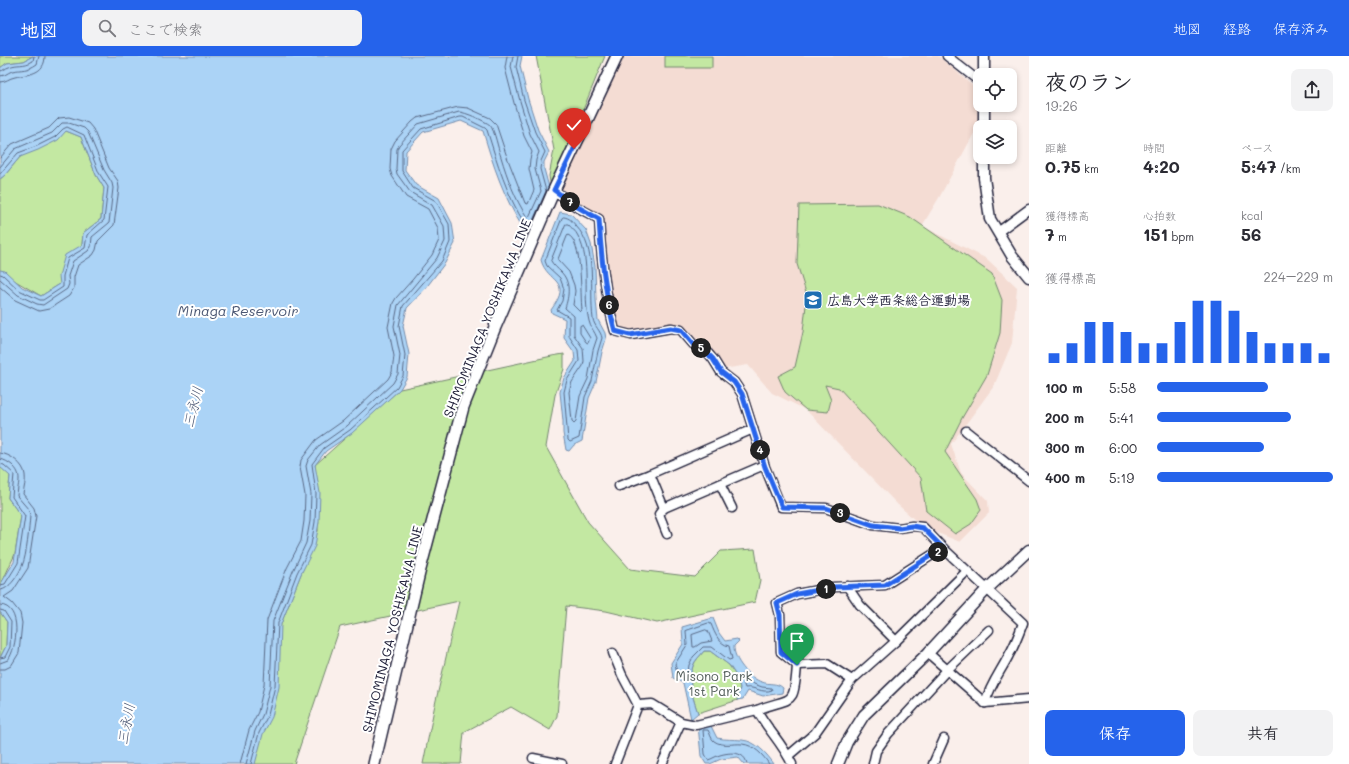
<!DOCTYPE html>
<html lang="ja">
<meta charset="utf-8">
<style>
body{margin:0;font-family:Mali,"Klee One",sans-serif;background:#f2f2f3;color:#2b2b33;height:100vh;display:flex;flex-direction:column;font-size:15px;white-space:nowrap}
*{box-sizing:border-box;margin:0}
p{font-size:13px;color:#7c7c81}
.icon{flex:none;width:22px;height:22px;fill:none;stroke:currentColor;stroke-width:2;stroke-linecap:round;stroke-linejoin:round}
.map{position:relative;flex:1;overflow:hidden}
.details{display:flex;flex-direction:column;background:#fff;width:320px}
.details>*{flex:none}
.tools{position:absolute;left:973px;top:12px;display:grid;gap:8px}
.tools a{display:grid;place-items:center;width:44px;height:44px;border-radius:8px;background:#fff;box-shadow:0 2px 6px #0003;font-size:20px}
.pin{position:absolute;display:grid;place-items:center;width:34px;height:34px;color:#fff;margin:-41px -17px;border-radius:50% 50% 50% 0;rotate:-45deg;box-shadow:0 0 4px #0007}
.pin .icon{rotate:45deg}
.km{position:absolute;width:20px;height:20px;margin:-10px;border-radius:50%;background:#222;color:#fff;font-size:11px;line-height:20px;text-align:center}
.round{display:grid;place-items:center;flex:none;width:42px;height:42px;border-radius:8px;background:#f2f2f3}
.overview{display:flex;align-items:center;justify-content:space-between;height:68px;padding:0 16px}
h1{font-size:22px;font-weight:800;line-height:30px}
.stats{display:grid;grid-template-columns:repeat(3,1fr);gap:6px;height:68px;padding:4px 16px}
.stats div{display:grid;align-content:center}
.stats b{font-size:17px;font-weight:800}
.stats small{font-size:11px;font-weight:400}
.stats p{font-size:11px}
.chart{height:112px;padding:8px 16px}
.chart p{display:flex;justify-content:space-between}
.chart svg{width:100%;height:72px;margin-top:4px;stroke:#2563eb;stroke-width:6}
.cta{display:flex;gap:8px;margin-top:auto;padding:8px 16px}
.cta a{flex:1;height:46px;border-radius:8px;background:#2563eb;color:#fff;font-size:16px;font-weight:800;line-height:46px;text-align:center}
.cta a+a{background:#f2f2f3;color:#2b2b33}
ul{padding:0 16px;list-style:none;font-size:13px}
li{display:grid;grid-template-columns:64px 48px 1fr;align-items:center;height:30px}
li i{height:10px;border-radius:5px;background:#2563eb}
header{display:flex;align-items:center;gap:24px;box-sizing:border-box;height:56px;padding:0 20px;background:#2563eb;color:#fff}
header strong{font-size:19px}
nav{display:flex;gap:22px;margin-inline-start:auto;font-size:14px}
.search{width:280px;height:36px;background:#f2f2f3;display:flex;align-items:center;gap:10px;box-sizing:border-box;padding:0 14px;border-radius:8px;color:#7c7c81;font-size:15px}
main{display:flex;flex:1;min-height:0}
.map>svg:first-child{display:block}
</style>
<header>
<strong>地図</strong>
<div class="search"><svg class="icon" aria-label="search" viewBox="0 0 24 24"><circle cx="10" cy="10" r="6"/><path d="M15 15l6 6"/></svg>ここで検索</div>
<nav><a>地図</a><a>経路</a><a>保存済み</a></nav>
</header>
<main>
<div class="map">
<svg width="1029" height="708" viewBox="0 0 1029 708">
<rect width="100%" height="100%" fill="#faefeb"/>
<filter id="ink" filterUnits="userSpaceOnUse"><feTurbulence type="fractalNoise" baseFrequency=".025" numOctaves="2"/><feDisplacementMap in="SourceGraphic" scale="8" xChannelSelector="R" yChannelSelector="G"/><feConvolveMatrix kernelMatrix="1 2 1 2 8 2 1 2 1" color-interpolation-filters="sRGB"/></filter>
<g filter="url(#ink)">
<!-- built -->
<path fill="#f4dcd3" d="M621 0H938L975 31 979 68 940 140 922 170 987 203 1017 231 1012 287 994 330 951 388 961 417 988 445 989 457 960 486 923 471 897 448 806 354 772 337 748 309 723 313 682 271 629 275 617 271 613 257 601 162 578 148 561 133Z"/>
<!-- green -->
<g fill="#c3e8a2" stroke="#72856e">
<path d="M0 0H33L24 5 7 7 0 12Z"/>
<path d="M536 0H605L551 132 549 120 554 94Z"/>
<rect x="665" y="0" width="47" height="12"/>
<path d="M66 75 81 81 96 119 104 132 101 163 83 177 82 189 60 228 41 240 0 216V123L5 119 20 101Z"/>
<path d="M878 148 910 161 992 218 1002 244 1000 277 987 319 962 362 945 396 977 443 981 454 971 468 955 478 926 455 921 422 839 332 825 329 831 344 828 356 806 354 785 336 778 320 795 311 803 276 807 240 797 208 799 149Z"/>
<path d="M564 298V313L555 339 546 391 588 466 630 513 695 521 721 495 755 493 760 524 755 546 657 567 606 555 566 550 557 660 550 674 511 651 464 676 461 708H423L434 653 459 545 340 571 294 708H244L281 568 318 475 315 409 400 333 552 300Z"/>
<path d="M0 409 10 420 8 442 21 460 15 498 0 531Z"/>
<path d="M0 556 7 566 6 590 0 602Z"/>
<path d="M704 595H710L729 609 737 621 740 632 738 644 698 657C693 643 687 625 693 610 695 604 700 600 704 595Z"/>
</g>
<!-- water -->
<g fill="#abd3f6" stroke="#748cab">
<path d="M33 0H522L520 10 528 43 538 74 549 96 544 106V113L550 135 533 175 523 172C504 142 493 109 483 75L461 65 423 76 406 95 405 114 416 129 439 142 452 167 455 187 445 207 425 233 407 252 403 270 409 298 407 321 400 333 352 377 326 395 315 409 320 437 319 466 315 490 301 518 281 568 279 631 272 661 263 678 255 708H0V602L6 590 7 566 0 556V529L14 506 21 460 8 442 10 420 0 411V214L5 215 22 231 41 240 60 228 59 220 65 199 82 189 83 177 101 163 104 132 96 119 81 81 66 75 58 84 38 94 20 101 5 119 0 123V12L7 7 24 5Z"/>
<path d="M560 156 571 158 586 174 591 188 595 210 596 244 598 264 605 277 606 283 602 296 596 326 589 342 582 385 574 389 569 395 566 394 563 377V365L560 336 564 322 575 305 574 296 564 282 565 263 552 257 551 254C574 223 547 227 541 204Z"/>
<path d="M713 562 719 577 725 585 737 583 739 585 734 590C733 603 750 623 762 626 769 629 777 626 783 632L782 637 763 640 748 635 743 643 737 644 740 632 737 621 729 609 710 595H704C700 600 695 604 693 610 687 625 693 643 698 657L691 663 683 627 673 622 671 607 683 588 682 571Z"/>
<path d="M698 669 711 670 717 682C726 684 733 683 742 684 756 685 767 698 774 708H744L738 701 721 703 710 708H706L701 700Z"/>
</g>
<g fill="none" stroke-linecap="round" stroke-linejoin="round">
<!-- shore -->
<g stroke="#596986" stroke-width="1">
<path d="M0 15C4 15 5 12 9 11 18 7 23 11 33 5L34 0"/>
<path d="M0 20C5 20 7 17 12 15 22 13 27 15 37 8L39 0"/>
<path d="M0 26C6 26 9 22 15 21 28 18 45 19 45 0"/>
<path d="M0 102 12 88 49 72 59 62 69 61 88 67 93 73 109 112 118 125 119 132 114 169 98 185 96 194 93 199 78 209 74 221V232L69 240 49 253 39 255 15 244 0 231"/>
<path d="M0 111 15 93 52 77 62 67H69L84 72 88 76 104 114 112 127 113 132 109 167 92 181 91 191 88 195 73 205 68 220 69 228 67 233 43 249 37 248 18 239 0 223"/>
<path d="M0 118 18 97 37 90 55 81 63 73 67 71 84 79 99 117 108 131 104 164 87 179 85 192 68 202 63 220V231L43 244H40L19 234 3 219 0 218"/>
<path d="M564 161C570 162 572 165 576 170 598 193 589 233 593 263 594 270 601 275 602 282L598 295 592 325 585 341 579 382 570 386 568 384 564 336 567 324 579 305 578 294 569 280V261L557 254 562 245 564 233 560 222 547 210 545 205 562 162Z"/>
<path d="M566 168H568C571 172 576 175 578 180 592 207 582 237 589 265 590 271 595 276 597 282L593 294 588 323 580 340 576 365 574 367 572 365 569 336 572 326 583 310 584 305 583 292 574 279V260L565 252C569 240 571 226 561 216 558 213 553 209 551 205Z"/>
<path d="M568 179C583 184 580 239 582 254L580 256 573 249 575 235 574 229 569 216 558 204Z"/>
<path d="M582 269 590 282 588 287 586 286 580 277V270Z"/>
<path d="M0 397C10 398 24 408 25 419 26 425 24 432 23 438L34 452 36 460 28 512 13 535 4 541 12 547 20 557 22 567 19 597 11 610 5 613H0"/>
<path d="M0 403C5 404 8 406 12 409 23 419 18 426 17 440L29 454 30 460C29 472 27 499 22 510 19 518 9 534 0 534"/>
<path d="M0 408 4 409 14 418 12 441 25 460 18 507 5 528 0 529"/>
<path d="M0 549C23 550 17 592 8 604L0 607"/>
<path d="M0 554 4 555 11 566 10 591 5 601 0 602"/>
<path d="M709 567 711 568C715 578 719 588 729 590L732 603 729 604 712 591H703L693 601 689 609 687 623H685L678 620 675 608 687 589 686 575Z"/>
<path d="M706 574 708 575 712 585 701 587 695 591H693L692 579Z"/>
<path d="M742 618 754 628 762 631 771 632 772 634C762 638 755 630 745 632L741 620Z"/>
<path d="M240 708 249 674 258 656 264 629 267 564 287 512 301 485 304 465 305 439 300 411 301 404 316 384 343 365 388 323 392 316 394 300 388 271 393 247 396 242 413 223 432 199 439 184 438 172 428 153 406 141 392 120 390 113 391 93 395 85 412 66 417 62 458 51 468 52 490 62 496 68 507 101 525 147 528 148 534 134 529 113 530 103 532 96 524 80 514 47 505 12 507 0"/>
<path d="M246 708 255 675 263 658 270 630 273 565 293 515 306 487 310 465 311 438 306 410 308 404 320 389 347 370 393 327 398 318 400 299 394 270 398 249 437 202 445 185 444 170 432 149 410 136 397 118 396 113 397 93 399 89 418 68 459 56C465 56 485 65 490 69 495 75 498 93 501 101 507 121 515 143 527 161H529L541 135 535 113 536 104 539 96 530 78 520 45 511 11 513 0"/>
<path d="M251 708 259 677 268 659 275 630 278 567 297 517 311 489 315 466 316 438 312 408 324 392 350 374 397 331 403 320 405 299 399 270 403 250 442 205 450 186 449 168 436 145 413 132 402 115V94L421 73 460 61H463L485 72 487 74C497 106 507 140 525 168L531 169 546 135 540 113 541 105 545 96 535 76 524 44 516 11 518 0"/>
<path d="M747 708C745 695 730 696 720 699 716 700 712 703 708 704L705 698 703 674H708C710 677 711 683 714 685 722 691 734 687 742 688 754 689 763 699 769 708"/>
</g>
<!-- minor casing -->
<g stroke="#22223b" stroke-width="11">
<g id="minor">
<path d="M947 0 980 26"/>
<path d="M554 134 575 150 599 163C601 201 605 239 615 275L631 279 671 272 681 274 693 288 707 296 713 303 721 316 734 326 742 338 765 411 781 451 826 452 873 469 899 472 912 470 923 471 943 492 1023 567C1019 578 1015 589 1009 599 1001 615 990 629 985 647"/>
<path d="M998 176 1029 153"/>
<path d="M753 373 650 418 664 452 764 409"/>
<path d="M966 375 1029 425"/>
<path d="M720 428 732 452"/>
<path d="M619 430 650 418"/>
<path d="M664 452 659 458 667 478"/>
<path d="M847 530 860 549 896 585"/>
<path d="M613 597 622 619 638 649"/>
<path d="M928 597 985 647"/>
<path d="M797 609 827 608 852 624"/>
<path d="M985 647 1029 643"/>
<path d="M681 666 696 669 757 654"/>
<path d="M788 700 815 677 852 624 896 585 967 515"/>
<path d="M533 702 562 708"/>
<path d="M615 708 638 649 652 648 681 666 662 708"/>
<path d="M792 708C783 688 767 673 757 654 792 640 794 653 797 609L781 596 780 559 777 547 797 538 834 531 885 529 943 492"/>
<path d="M873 708 876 695 888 678 947 614 989 574"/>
<path d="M933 708 944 683"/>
</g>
</g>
<!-- tertiary casing -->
<g stroke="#22223b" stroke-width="13">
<g id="tertiary">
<path d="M984 0V19"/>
<path d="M984 71V49"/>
<path d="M984 101V122L990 163 1012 200 1029 221"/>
<path d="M838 708 847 686 864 659 928 597 987 533 1029 494"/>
</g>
</g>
<!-- secondary casing -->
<g stroke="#22223b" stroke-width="14">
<path id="secondary" d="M374 708 419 517 463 351 495 271 554 134 617 0"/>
</g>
<!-- minor -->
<use href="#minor" stroke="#fff" stroke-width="8"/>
<!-- tertiary -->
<use href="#tertiary" stroke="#fff" stroke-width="10"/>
<!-- secondary -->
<use href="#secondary" stroke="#fff" stroke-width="11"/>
</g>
</g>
<g fill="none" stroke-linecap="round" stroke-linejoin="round" filter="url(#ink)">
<!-- route casing -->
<g stroke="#fff" stroke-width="8">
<path id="route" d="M574 93 554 134 576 150 599 163C601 201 605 239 615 275L630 279 671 272 681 274 693 288 706 296 713 303 721 316 734 326 742 338 765 411 782 451 826 452 873 469 899 472 912 470 923 472 943 492 885 529 834 531 797 538 777 547 780 559 781 596 797 609"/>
</g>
<!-- route -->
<use href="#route" stroke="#2563eb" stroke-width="5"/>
</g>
<!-- icons -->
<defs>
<g id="university-square" transform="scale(1)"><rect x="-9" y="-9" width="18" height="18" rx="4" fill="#1f6fb2" stroke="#fff"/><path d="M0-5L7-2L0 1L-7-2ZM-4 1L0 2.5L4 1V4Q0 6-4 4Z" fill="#fff"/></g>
</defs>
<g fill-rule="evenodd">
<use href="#university-square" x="813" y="244"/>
</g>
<g text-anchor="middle" stroke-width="4" stroke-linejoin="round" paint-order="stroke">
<!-- poi labels -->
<g font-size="13" font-weight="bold" fill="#22223b" stroke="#fff" text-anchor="start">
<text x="827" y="249">広島大学西条総合運動場</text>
</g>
<!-- street labels -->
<g font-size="13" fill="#22223b" stroke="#fff">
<text transform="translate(487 262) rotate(-68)" y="5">SHIMOMINAGA YOSHIKAWA LINE</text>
<text transform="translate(392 573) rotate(-76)" y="5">SHIMOMINAGA YOSHIKAWA LINE</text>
</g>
<!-- park labels -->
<g font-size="13" fill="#525d5a" stroke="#fff">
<text x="714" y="625">Misono Park<tspan x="714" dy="15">1st Park</tspan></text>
</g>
<!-- water labels -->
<g font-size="14" font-style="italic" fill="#4b5773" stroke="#fff">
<text x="238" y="260">Minaga Reservoir</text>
<text transform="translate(193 351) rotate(-76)" y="5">三永川</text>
<text transform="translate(126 668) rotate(-80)" y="5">三永川</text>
</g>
</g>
</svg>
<div class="tools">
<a><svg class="icon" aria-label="locate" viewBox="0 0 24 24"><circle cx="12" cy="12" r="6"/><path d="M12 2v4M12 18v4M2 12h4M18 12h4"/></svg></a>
<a><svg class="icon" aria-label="layers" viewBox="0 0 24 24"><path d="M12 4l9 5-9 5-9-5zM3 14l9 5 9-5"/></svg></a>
</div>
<div class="pin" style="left:797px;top:609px;background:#1e9e55"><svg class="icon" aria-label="arrive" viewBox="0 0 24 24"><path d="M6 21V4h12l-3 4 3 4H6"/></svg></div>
<div class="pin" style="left:574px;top:93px;background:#d93025"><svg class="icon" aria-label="check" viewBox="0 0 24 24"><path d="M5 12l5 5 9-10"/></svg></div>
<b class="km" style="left:826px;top:533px">1</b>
<b class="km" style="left:938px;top:496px">2</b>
<b class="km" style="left:840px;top:457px">3</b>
<b class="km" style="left:760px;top:394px">4</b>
<b class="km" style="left:701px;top:292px">5</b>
<b class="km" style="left:609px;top:249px">6</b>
<b class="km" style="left:570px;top:146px">7</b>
</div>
<section class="details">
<div class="overview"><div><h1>夜のラン</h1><p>19:26</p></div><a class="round"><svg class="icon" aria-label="share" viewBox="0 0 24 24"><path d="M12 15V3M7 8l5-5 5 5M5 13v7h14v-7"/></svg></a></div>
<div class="stats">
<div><p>距離</p><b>0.75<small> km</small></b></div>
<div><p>時間</p><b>4:20</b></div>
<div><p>ペース</p><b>5:47<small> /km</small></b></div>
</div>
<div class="stats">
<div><p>獲得標高</p><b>7<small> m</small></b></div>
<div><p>心拍数</p><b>151<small> bpm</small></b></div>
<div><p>kcal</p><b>56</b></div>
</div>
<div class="chart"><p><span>獲得標高</span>224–229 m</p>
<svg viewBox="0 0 160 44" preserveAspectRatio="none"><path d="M5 44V38M15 44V32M25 44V19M35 44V19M45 44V25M55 44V32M65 44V32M75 44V19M85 44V6M95 44V6M105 44V12M115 44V25M125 44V32M135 44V32M145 44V32M155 44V38"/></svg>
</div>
<ul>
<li><b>100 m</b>5:58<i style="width:63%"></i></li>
<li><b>200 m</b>5:41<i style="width:76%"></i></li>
<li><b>300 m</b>6:00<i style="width:61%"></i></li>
<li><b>400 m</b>5:19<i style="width:100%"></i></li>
</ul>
<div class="cta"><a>保存</a><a>共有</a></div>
</section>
</main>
